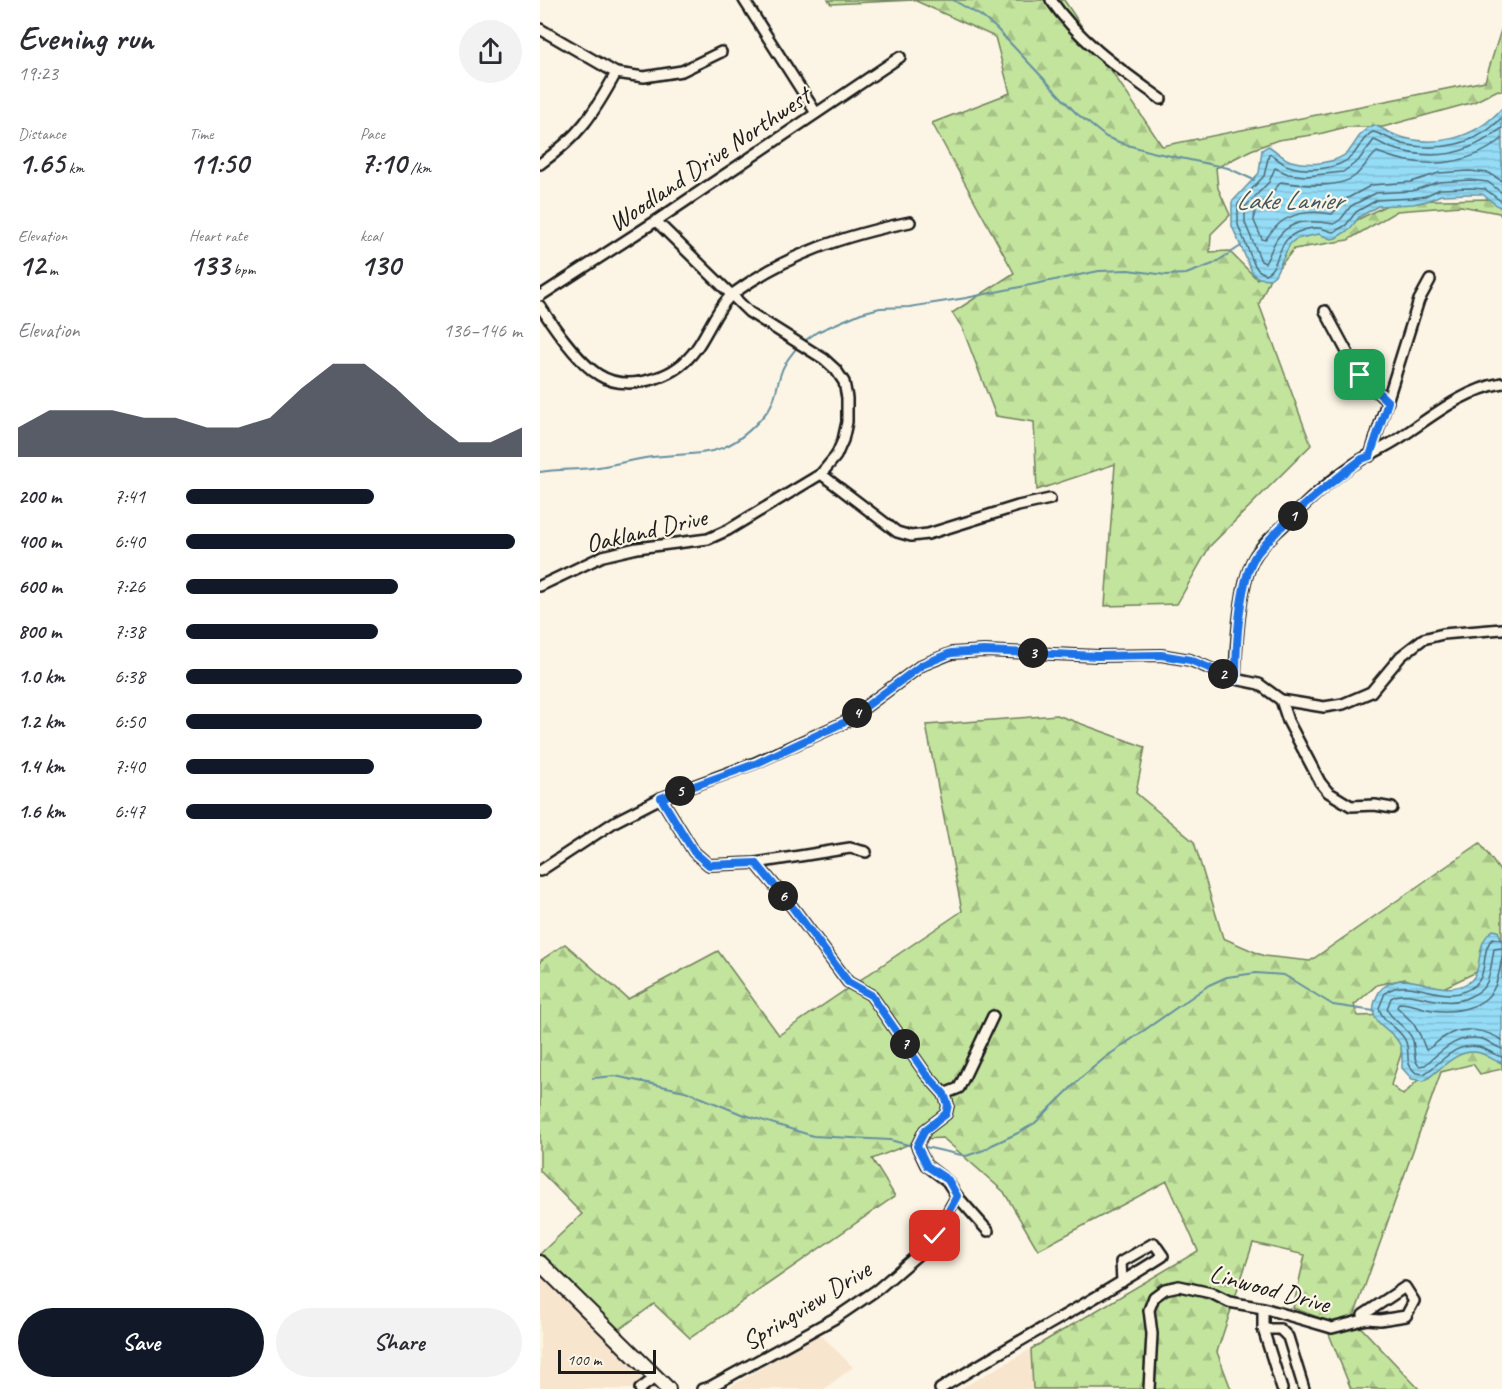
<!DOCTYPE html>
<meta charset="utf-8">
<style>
body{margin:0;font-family:Caveat,sans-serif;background:#f2f2f3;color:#2b2b33;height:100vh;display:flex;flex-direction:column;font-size:22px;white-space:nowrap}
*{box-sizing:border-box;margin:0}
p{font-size:20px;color:#7c7c81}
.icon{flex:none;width:33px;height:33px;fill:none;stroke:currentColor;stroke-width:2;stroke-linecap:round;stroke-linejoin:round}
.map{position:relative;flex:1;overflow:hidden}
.panel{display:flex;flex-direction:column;background:#fff;width:540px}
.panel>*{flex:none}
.scale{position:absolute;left:18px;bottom:15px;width:98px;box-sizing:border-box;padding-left:6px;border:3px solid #1c1c1c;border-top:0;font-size:16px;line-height:21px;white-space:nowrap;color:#1c1c1c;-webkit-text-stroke:4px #fcf5e5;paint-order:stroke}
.pin{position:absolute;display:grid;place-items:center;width:51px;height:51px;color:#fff;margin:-26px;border-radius:12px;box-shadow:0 3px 9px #0006}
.km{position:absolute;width:30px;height:30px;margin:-15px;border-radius:50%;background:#222;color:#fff;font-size:16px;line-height:30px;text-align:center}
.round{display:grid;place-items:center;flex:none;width:63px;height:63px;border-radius:32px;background:#f2f2f3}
.head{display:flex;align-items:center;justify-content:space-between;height:102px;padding:0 18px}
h1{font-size:33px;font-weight:700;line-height:45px}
.stats{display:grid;grid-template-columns:repeat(3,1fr);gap:9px;height:102px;padding:6px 18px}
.stats div{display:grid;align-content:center}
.stats b{font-size:30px;font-weight:700}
.stats small{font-size:16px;font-weight:400}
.stats p{font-size:16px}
.chart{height:168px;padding:12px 18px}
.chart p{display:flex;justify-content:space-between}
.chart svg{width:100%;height:108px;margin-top:6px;fill:#111827;opacity:.7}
.button{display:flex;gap:12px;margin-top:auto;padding:12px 18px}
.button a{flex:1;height:69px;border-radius:36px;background:#111827;color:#fff;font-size:24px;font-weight:700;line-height:69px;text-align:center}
.button a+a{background:#f2f2f3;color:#2b2b33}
ul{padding:0 18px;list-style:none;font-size:20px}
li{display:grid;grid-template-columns:96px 72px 1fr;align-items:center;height:45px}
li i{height:15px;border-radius:8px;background:#111827}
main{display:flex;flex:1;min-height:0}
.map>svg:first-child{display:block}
</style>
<main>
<section class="panel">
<div class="head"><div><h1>Evening run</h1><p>19:23</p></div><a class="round"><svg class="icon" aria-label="share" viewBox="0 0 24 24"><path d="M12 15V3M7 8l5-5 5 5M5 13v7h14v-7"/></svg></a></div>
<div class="stats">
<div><p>Distance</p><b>1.65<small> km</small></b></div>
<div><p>Time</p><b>11:50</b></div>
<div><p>Pace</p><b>7:10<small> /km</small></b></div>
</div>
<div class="stats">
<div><p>Elevation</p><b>12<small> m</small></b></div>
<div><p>Heart rate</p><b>133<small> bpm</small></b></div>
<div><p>kcal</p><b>130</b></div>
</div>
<div class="chart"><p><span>Elevation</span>136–146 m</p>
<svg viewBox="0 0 160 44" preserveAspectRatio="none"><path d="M0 44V32L10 25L20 25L30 25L40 28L50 28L60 32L70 32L80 28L90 16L100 6L110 6L120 16L130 28L140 38L150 38L160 32V44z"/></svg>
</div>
<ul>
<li><b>200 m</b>7:41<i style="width:56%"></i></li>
<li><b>400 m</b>6:40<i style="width:98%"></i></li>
<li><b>600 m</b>7:26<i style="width:63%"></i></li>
<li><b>800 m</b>7:38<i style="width:57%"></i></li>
<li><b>1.0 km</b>6:38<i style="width:100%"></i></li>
<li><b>1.2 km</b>6:50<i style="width:88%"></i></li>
<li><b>1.4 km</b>7:40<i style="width:56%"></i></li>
<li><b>1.6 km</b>6:47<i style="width:91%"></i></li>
</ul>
<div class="button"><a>Save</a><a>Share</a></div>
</section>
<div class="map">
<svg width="962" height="1389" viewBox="0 0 962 1389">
<defs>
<pattern id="forest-firs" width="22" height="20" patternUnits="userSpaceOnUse" patternTransform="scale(1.5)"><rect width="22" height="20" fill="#c3e49d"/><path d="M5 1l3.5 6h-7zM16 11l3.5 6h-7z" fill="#a7c387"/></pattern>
<pattern id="water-rules" width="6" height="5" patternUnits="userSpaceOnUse" patternTransform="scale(1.5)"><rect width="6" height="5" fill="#95ddf7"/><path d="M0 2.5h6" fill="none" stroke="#80bdd3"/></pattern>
</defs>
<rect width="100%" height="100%" fill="#fcf5e5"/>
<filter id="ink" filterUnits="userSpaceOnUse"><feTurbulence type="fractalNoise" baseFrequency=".0167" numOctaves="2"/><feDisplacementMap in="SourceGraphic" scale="12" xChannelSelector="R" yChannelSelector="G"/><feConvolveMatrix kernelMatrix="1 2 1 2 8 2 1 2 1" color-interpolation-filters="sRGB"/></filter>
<g filter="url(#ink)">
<!-- built -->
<g fill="#f7e5ce">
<path d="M0 1254 76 1332 131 1389H0Z"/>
<path d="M279 1333 313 1367 284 1389H187Z"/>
<path d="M491 1349 493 1389H420Z"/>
</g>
<!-- forest -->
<g fill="url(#forest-firs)" stroke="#70805c" stroke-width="1.5">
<path d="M288 0H524L622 146 945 81 962 27V91L958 90 934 102 843 127H806L779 134 738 140 711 150 676 168 678 188 690 215 671 234 670 252 689 251 717 279 736 250 771 227 791 233 855 201 951 199 962 206V217L959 213 921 206 857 211 808 240 754 249 730 278 719 304 771 445 670 546 637 604 565 606 575 464 497 490 494 422 456 416 422 327 412 313 474 273 392 123 470 93 455 37 374 0 291 4Z"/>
<path d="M517 715 605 747 596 793 654 842 683 938 724 956 770 961 940 843 962 874V981L949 966 899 990 865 979 837 985 814 1005 818 1016 848 1015 865 1030 861 1054 851 1085 863 1095 878 1080 887 1061 905 1048 962 1055V1069L940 1074 933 1064 901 1072 813 1319 879 1389H811L783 1319 753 1308 765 1255 713 1243 677 1352 691 1389H493L491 1349 658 1251 627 1181 498 1250 464 1192 403 1138 382 1139 332 1159 355 1196 150 1338 114 1304 76 1332 0 1254 42 1214 0 1171V961L25 944 88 999 178 951 239 1035 422 911 386 725Z"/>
</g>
<!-- water -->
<g fill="url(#water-rules)" stroke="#65909f" stroke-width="1.5">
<path d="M962 108V209L942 194H930L901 195 887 201 873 204 838 206 819 217 810 229 796 238 791 239 779 234 756 239 750 244 735 275 730 279 719 278 713 274 692 226V202L719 173 722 150 728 146C736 150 743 159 751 161 768 166 797 164 809 151 818 140 820 130 834 125 841 128 848 132 855 135 894 149 935 139 962 108Z"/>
<path d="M953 930 958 931 962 941V1063C954 1061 947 1055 940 1053 917 1047 901 1070 884 1081L872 1079 862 1068C862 1061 863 1052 860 1045 853 1027 827 1026 835 1001 838 994 839 990 845 986 870 968 902 1000 929 982 945 971 933 944 953 930Z"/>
</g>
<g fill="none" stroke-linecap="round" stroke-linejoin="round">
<!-- shore -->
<g stroke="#4c6974" stroke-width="1.5">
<path d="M962 117C938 145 898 152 863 144 852 141 843 134 833 132 824 135 819 149 812 156 798 170 767 172 749 166 741 164 736 156 729 154L724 176 698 204V225L714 264 718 270 725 274C742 267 734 239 761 231 767 229 774 227 780 228 785 229 790 232 794 232L806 225 816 212 837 200 872 198 885 196 900 189 930 188 945 189 962 202"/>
<path d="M962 128C928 155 894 162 851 148 845 146 840 142 834 140L818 161 803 172 766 176 748 174 735 168 729 182 705 207V223L721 261 725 263C729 258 731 249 735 242 749 218 770 220 794 224L801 219 811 206 836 193 872 191 898 182 930 180 948 182 962 193"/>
<path d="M962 139C926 168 879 169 837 152 829 159 823 169 815 176 798 189 760 185 741 182L728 197 715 209 714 221 722 239 725 240C728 237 730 232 734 229 748 212 772 210 792 214L806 199 832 185 871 182 899 173 929 171 949 173 962 181"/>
<path d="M962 940 953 938C940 950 949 973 935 985 905 1010 871 973 845 993L839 1008C843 1024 860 1027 866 1042 871 1056 863 1062 876 1073L884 1074C903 1062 914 1042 939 1047 947 1049 954 1055 962 1057"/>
<path d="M962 948 954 949C952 960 951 972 947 982 944 989 936 994 929 997 901 1011 870 986 851 998L847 1009C851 1020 866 1026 872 1038 876 1047 872 1059 879 1066L885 1065C902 1050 920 1032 945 1040 951 1043 956 1047 962 1049"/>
<path d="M962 958C960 967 959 977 955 986 945 1009 914 1013 892 1010 881 1008 871 1003 859 1003L857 1007 873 1023 880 1035 886 1050C893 1047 898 1040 906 1036 924 1025 945 1030 962 1040"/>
</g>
<!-- stream -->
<g stroke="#65909f" stroke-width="2">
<path d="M413 0 441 16 456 28 536 113 566 137 584 144 612 152 688 168 714 180"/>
<path d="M263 342 277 332 321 313 340 308 369 307 426 298 559 271 588 270 626 275 646 274 673 264 701 246"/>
<path d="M0 472C17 469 34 470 51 468 69 466 87 461 105 458 160 450 184 463 225 414 235 403 236 390 240 376 243 364 251 355 259 345"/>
<path d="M53 1078 75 1076 145 1091 199 1113 273 1136 350 1140 372 1146"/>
<path d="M385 1147 426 1156 444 1150 452 1145 478 1133 495 1123 543 1076 566 1057 669 985 687 977 716 973 744 975 793 1005 834 1011"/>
</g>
<!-- minor casing -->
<g stroke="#1c1c1c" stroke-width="14">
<g id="minor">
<path d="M204 0 276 113"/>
<path d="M511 0C539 41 581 70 621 99"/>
<path d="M0 29 76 73 104 77 142 71 181 52"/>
<path d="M0 164C39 136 53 115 76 73"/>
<path d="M0 296 116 221 360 57"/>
<path d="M0 306C13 326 39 363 59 375 76 386 98 384 116 378 132 373 146 363 156 349 168 333 178 305 194 293 247 254 306 235 370 222"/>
<path d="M785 311 820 376 848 402"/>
<path d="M830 456 879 300 890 280"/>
<path d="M281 474 357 532 371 536 388 534 478 506 510 499"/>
<path d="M0 586 63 556 97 548 168 539 188 530 281 474 296 456 303 440 307 422V398L304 382 296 370 284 359 209 312 116 221"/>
<path d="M695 679C696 647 699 585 714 558 721 545 735 534 745 524 768 501 794 476 822 459 834 452 846 447 858 439 890 418 923 390 962 383"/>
<path d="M741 700 784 707 803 704 831 692 861 656 883 639 903 634 962 629"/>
<path d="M121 798 154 852 169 865 216 863 310 848 326 852"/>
<path d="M216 863 253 908 308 982 331 995 386 1074 404 1094 408 1105 406 1114 385 1130 377 1146 386 1165 407 1181 417 1196 448 1231"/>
<path d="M0 871 76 821 121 798 215 763 305 722 382 665 412 653 444 651 558 656 621 655 650 660 695 679 719 684 741 700 748 721 780 782 788 792 811 806 835 805 852 808"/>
<path d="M404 1094 419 1088 453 1016"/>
<path d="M723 1308V1329L742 1389"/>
<path d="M723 1329H740L748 1337 764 1389"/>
<path d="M100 1389 116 1377"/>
<path d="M162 1389 170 1387 297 1317 338 1289 381 1252 395 1235 417 1196"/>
<path d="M400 1389C473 1343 550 1303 623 1256L614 1243 581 1262 582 1282"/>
<path d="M609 1389 612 1334 609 1310 614 1297 625 1289 639 1286 671 1293 689 1302 723 1308 792 1328 827 1319 840 1320 866 1316 874 1301 865 1287 823 1315 827 1319"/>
</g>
</g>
<!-- highway casing -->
<g stroke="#1c1c1c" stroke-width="18">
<path id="highway" d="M0 1263 128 1389"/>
</g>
<!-- minor -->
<use href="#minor" stroke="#fcf5e5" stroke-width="9"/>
<!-- highway -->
<use href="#highway" stroke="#fcf5e5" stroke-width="14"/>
</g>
</g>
<g fill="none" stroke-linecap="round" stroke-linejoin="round" filter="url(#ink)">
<!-- route casing -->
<g stroke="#fff" stroke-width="12">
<path id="route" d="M395 1236 417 1196 408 1180 387 1166 377 1146 385 1130 406 1114 408 1105 404 1094 386 1074 331 995 308 982 253 908 216 863 169 865 154 852 121 798 215 764 305 722 382 665 411 653 444 651 558 656 621 655 650 660 696 679C696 647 699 585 714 558 718 551 724 546 729 540 757 509 789 484 822 459L830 456 848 402 820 375"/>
</g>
<!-- route -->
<use href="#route" stroke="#1a73e8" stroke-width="8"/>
</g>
<g text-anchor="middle" stroke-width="4.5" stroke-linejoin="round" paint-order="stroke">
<!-- street labels -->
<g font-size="26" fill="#1c1c1c" stroke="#fcf5e5">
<text transform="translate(169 159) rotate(-34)" y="9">Woodland Drive Northwest</text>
<text transform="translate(106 530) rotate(-13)" y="9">Oakland Drive</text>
<text transform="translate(730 1288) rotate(15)" y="9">Linwood Drive</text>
<text transform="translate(266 1305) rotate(-32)" y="9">Springview Drive</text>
</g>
<!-- water labels -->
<g font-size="27" font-style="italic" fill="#40565e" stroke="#fcf5e5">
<text x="749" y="209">Lake Lanier</text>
</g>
</g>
</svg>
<div class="scale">100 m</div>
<div class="pin" style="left:820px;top:375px;background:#1e9e55"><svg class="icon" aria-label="arrive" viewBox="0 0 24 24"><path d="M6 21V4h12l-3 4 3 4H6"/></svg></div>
<div class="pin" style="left:395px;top:1236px;background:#d93025"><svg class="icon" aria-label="check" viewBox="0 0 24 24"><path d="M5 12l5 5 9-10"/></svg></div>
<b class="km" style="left:753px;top:516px">1</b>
<b class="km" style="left:683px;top:674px">2</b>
<b class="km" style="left:493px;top:653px">3</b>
<b class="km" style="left:317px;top:713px">4</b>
<b class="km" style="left:140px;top:791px">5</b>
<b class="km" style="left:243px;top:896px">6</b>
<b class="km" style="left:365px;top:1044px">7</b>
</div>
</main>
